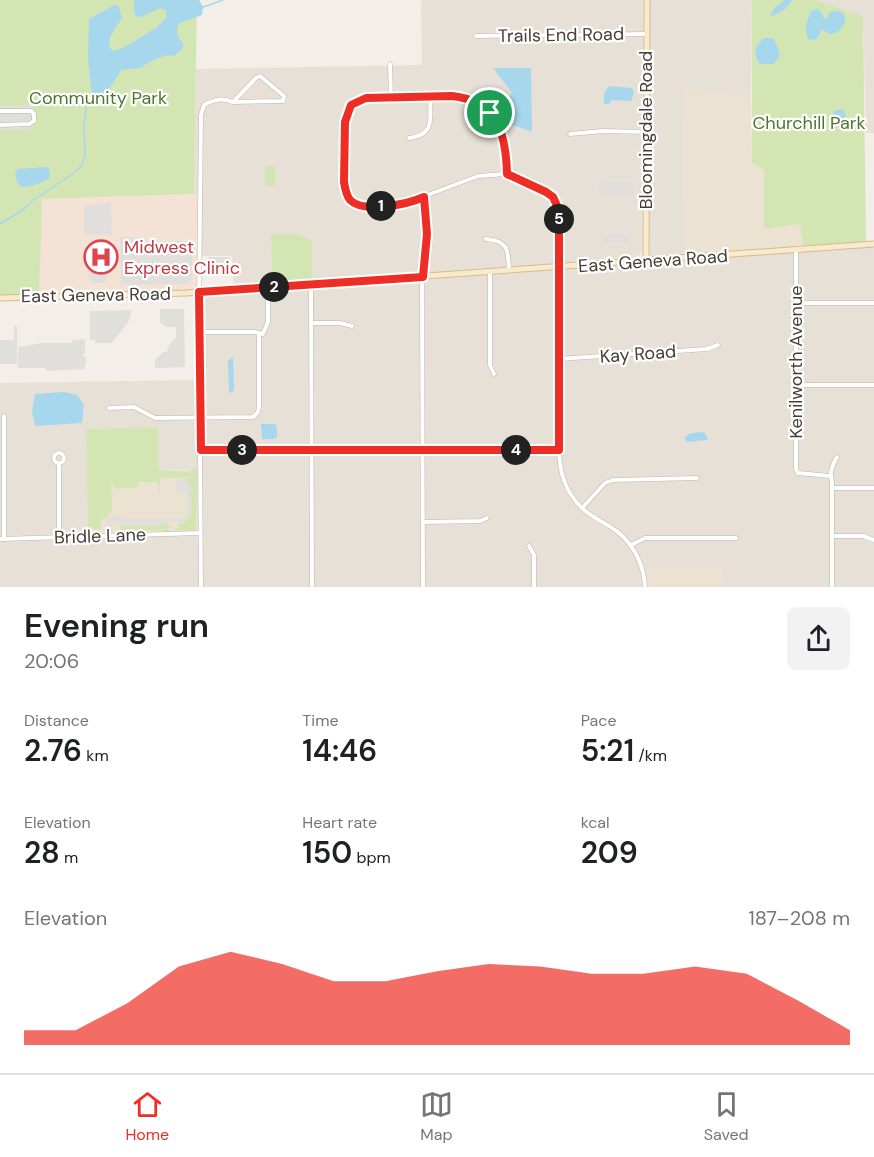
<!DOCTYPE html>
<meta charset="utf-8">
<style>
body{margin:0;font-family:"DM Sans",sans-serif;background:#f2f2f2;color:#202124;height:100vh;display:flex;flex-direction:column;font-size:22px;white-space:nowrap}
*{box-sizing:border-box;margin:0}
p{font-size:20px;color:#757577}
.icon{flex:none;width:33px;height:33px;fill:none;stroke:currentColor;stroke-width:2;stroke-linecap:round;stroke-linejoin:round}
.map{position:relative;height:587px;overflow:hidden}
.panel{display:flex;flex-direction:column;background:#fff;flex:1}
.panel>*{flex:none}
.pin{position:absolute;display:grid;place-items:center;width:51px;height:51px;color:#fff;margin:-26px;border:3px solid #fff;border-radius:50%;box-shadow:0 2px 6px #0007}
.km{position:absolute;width:30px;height:30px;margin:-15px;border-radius:50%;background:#222;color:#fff;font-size:16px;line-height:30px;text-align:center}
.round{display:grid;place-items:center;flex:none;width:63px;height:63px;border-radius:9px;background:#f2f2f2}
.headline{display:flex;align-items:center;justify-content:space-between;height:102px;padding:0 24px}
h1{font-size:33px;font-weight:600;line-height:45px}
.metrics{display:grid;grid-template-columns:repeat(3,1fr);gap:9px;height:102px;padding:6px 24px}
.metrics div{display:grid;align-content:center}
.metrics b{font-size:30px;font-weight:600}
.metrics small{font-size:16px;font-weight:400}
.metrics p{font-size:16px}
.chart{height:168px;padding:12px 24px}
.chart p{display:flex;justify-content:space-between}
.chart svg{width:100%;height:108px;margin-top:6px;fill:#ee2e24;opacity:.7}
.dock{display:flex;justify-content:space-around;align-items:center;height:84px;border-top:2px solid #e0e0e0;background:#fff;font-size:16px;color:#757577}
.dock a{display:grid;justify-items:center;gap:3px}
.dock .active{color:#ee2e24}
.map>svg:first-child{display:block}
</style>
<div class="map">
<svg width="874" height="587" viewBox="0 0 874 587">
<rect width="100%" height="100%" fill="#f3eee8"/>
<!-- residential -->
<g fill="#e7e0d6">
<path d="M421 0H643L642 253 636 257 312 282V240L296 234H272L273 285 234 288 232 256H198V194H194L196 69 422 65Z"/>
<path d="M649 0H752L751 97 684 90 685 256 648 259Z"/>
<path d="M816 0H874V133H866L863 16Z"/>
<path d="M874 246V587H723L722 568 647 569V587H425V279Z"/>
<path d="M422 278V587H202V294L309 288Z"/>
<path d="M197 380 200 469 158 470 86 429 88 534 0 537V383Z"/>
<path d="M198 535 199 587H0V540Z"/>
</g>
<!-- commercial -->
<path fill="#f4e3d4" d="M199 194 198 290 39 295 41 199Z"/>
<!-- education -->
<g fill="#ebe2d2">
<path d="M684 90 751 97 752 163 764 170V228L800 224 803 247 685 256Z"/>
<path d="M158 427V470L199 469 198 531 88 534 86 429Z"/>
<path d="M647 568H722L723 587H647Z"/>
</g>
<!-- green -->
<g fill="#d3e5b3">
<path d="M0 0H197L194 194 42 199 39 297 0 298Z"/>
<path d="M752 0H816L863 16 866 243 803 247 800 224 764 229V170L752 163Z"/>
<rect x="265" y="166" width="10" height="20"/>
<path d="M271 234H296L312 240V282L273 284Z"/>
<path d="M158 427V470L188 472 193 469 197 470V477L195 478H197L196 530 178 531 174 528H183L179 527 178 524C196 520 190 503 190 488L188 486 187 478H192V477L160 478 159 494 157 482H138V487L115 489 111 480 112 509 105 519H100L101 529H88L86 429Z"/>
<path d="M164 522 170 526 167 532 162 530 125 531V533H124L119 528 122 523 125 526 163 525Z"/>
</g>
<!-- parking -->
<g fill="#e1dfdc" fill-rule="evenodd">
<path d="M33 105V129L0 130V106Z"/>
<path d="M603 181H633V195L604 196 599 194V184Z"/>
<path d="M111 202 112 235 84 234V206Z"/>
<path d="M605 235H629L628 243H605Z"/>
<path d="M120 237H140L145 241H192V281L186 284 121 285ZM127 267H140V276H127Z"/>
<path d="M208 257H230V263H214V275H208Z"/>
<path d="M108 262V275L104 283H91V281L89 280 88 263Z"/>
<path d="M160 309H184L185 367 155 368V360L163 352H167L168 347 174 339 176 338V327H166L160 322Z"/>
<path d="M132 310 129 321 112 343H95V340H90V311Z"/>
<path d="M14 326H17V364H0V340H14Z"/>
<path d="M85 339V353L82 355 86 358 85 369 46 371 45 368H18V347L41 343H72V340Z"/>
<path d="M177 479H187L188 486 190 488 191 514 184 522H164V525L124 526V523H107V519H112L113 516 121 515 122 519H183L187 514 186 493 177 492Z"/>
</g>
<!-- water -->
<g fill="#a7d7ec">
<path d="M134 0H199L203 7 202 15 180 23 177 27 178 37 183 43V48L174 56 168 55 155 59 140 68 121 70C112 83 110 94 92 96L88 60 89 19 114 5H118L122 18 110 37 109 47 114 51 130 44 157 27 166 18V10L161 8C147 12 132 30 134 0Z"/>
<path d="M785 0H792C789 7 780 13 772 16L770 15 775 7Z"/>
<path d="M818 9 823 14 824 19H827L829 13 833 11 842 12C849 20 843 28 836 33L829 34 822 29 817 39 810 40C802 32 807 21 811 11Z"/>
<path d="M764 38H773L780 53 778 59 773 64H760C752 54 755 46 764 38Z"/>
<path d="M493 68H531L532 132 507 123 502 110 512 93Z"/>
<path d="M609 86 632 88 634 93 631 101 612 100 609 104H604V94Z"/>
<path d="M842 109 846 115 842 125 835 128 830 123 834 111Z"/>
<path d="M45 167 49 168 50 178C40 183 32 187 21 187L17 182 15 172 18 169Z"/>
<path d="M233 357 234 388V391L229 393 228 361Z"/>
<path d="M64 392 77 395 84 405 82 423 35 426 32 411 35 394Z"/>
<path d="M261 424H275L277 428V437L273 439H262Z"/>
<path d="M699 432 705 433 708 439 706 440 687 442 684 438 689 434Z"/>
</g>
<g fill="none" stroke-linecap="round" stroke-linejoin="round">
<!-- stream -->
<g stroke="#a7d7ec" stroke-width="1.5">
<path d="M203 7 223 0"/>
<path d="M0 224 24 209 32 201 74 173 82 165 85 155 84 125 87 103 92 96"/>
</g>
<!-- street casing -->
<g stroke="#beb5ab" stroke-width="5">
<g id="street">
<path d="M476 36 647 34"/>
<path d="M390 64 391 97"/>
<path d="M0 111H31L34 114V121L29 124 0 125"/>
<path d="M570 134 603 131 646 132"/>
<path d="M409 138C436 135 430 117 430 96"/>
<path d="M506 174C506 138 500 103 457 96 442 94 426 96 411 97 396 97 373 93 360 100 350 104 346 112 345 122V185L346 192 352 201 367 206 401 205 478 176 506 174 546 192 553 197 557 204 559 214 560 268"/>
<path d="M486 239C509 241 508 250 509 270"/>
<path d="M796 251V469L798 473 830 476"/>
<path d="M558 268 559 449C559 472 565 492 582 508 590 516 600 520 609 526 631 539 644 562 645 587"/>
<path d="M490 272V365L494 374"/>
<path d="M311 285 312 587"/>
<path d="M796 303H874"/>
<path d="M311 323H340L352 326"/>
<path d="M199 332H255L263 334 268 322V299"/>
<path d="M558 359 707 349 718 345"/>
<path d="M796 385H874"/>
<path d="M109 408 134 407 155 418 253 417 258 412 259 407V333"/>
<path d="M4 416V539"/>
<path d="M200 450 559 449"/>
<circle cx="59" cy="458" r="5"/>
<path d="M59 463V537"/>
<path d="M832 488H874"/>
<path d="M582 508 605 483 613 480 697 478"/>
<path d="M423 522 480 521 487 518"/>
<path d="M832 536H863L874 540"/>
<path d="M0 539 200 533"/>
<path d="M631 545 645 538H736"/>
<path d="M529 546 534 555V587"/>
<path d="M201 587 199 306 201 115 204 105C215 99 222 98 233 102L256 78 260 76 284 96 283 101 233 102"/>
<path d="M423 587 422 288 427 215 424 197"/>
<path d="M832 587V481C829 472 833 464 837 457"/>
</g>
</g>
<!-- secondary casing -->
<g stroke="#d0bc9a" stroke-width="7">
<g id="secondary">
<path d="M646 261 647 0"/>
<path d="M0 298 186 293 874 244"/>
</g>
</g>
<!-- street -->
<use href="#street" stroke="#fff" stroke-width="4"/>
<!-- secondary -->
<use href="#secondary" stroke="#fbeac9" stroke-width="5"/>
</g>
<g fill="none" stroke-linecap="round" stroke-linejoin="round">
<!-- route casing -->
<g stroke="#fff" stroke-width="12">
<path id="route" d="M452 96C498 101 506 134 507 174L546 192 553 197 559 210V450H201L199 292 423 277 427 234 424 197C408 204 364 214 350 200 346 195 345 188 344 182L345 122 351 105 366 98Z"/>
</g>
<!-- route -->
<use href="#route" stroke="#ee2e24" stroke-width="8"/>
</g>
<!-- icons -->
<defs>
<g id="hospital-ring" transform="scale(1.725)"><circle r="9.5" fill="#fff" stroke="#e0444e" stroke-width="1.5"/><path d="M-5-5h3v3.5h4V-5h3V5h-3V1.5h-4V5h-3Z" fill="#e0444e"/></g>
</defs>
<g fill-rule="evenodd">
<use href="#hospital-ring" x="101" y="257"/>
</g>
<g text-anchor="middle" stroke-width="4.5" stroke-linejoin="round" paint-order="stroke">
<!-- street labels -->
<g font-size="18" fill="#463e37" stroke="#fff">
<text transform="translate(561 35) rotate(-1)" y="6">Trails End Road</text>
<text transform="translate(646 130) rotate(-90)" y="6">Bloomingdale Road</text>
<text transform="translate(653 261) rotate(-4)" y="6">East Geneva Road</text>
<text transform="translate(96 295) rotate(-1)" y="6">East Geneva Road</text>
<text transform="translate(638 354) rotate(-4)" y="6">Kay Road</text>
<text transform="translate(796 362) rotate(-90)" y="6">Kenilworth Avenue</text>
<text transform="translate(100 536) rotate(-2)" y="6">Bridle Lane</text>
</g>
<!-- park labels -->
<g font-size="18" fill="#4f742d" stroke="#fff">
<text x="98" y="104">Community Park</text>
<text x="809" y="129">Churchill Park</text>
</g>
<!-- health labels -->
<g font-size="18" fill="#be3a42" stroke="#fff" text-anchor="start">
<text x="124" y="253">Midwest<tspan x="124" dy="21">Express Clinic</tspan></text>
</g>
</g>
</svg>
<div class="pin" style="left:490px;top:113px;background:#1e9e55"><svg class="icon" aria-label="arrive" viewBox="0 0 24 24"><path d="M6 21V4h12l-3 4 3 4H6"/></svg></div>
<b class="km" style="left:381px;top:206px">1</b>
<b class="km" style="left:274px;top:287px">2</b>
<b class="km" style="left:242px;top:450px">3</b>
<b class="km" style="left:516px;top:450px">4</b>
<b class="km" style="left:559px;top:219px">5</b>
</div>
<section class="panel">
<div class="headline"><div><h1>Evening run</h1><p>20:06</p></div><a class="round"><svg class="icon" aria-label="share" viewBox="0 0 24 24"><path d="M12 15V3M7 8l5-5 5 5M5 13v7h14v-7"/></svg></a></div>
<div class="metrics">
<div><p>Distance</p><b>2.76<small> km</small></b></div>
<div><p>Time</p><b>14:46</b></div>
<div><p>Pace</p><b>5:21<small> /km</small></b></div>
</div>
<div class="metrics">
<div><p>Elevation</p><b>28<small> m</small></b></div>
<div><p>Heart rate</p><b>150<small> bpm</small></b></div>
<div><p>kcal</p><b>209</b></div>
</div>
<div class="chart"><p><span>Elevation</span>187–208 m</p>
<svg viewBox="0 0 160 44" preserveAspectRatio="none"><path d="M0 44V38L10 38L20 27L30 12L40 6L50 11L60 18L70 18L80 14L90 11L100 12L110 15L120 15L130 12L140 15L150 26L160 38V44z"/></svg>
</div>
</section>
<nav class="dock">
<a class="active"><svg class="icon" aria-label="home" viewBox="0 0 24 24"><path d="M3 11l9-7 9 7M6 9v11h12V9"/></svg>Home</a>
<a><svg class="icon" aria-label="map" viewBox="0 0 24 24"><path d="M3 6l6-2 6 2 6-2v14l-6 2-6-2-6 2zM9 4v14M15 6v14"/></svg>Map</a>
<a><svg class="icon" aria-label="saved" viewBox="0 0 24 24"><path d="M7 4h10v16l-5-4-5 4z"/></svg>Saved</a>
</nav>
